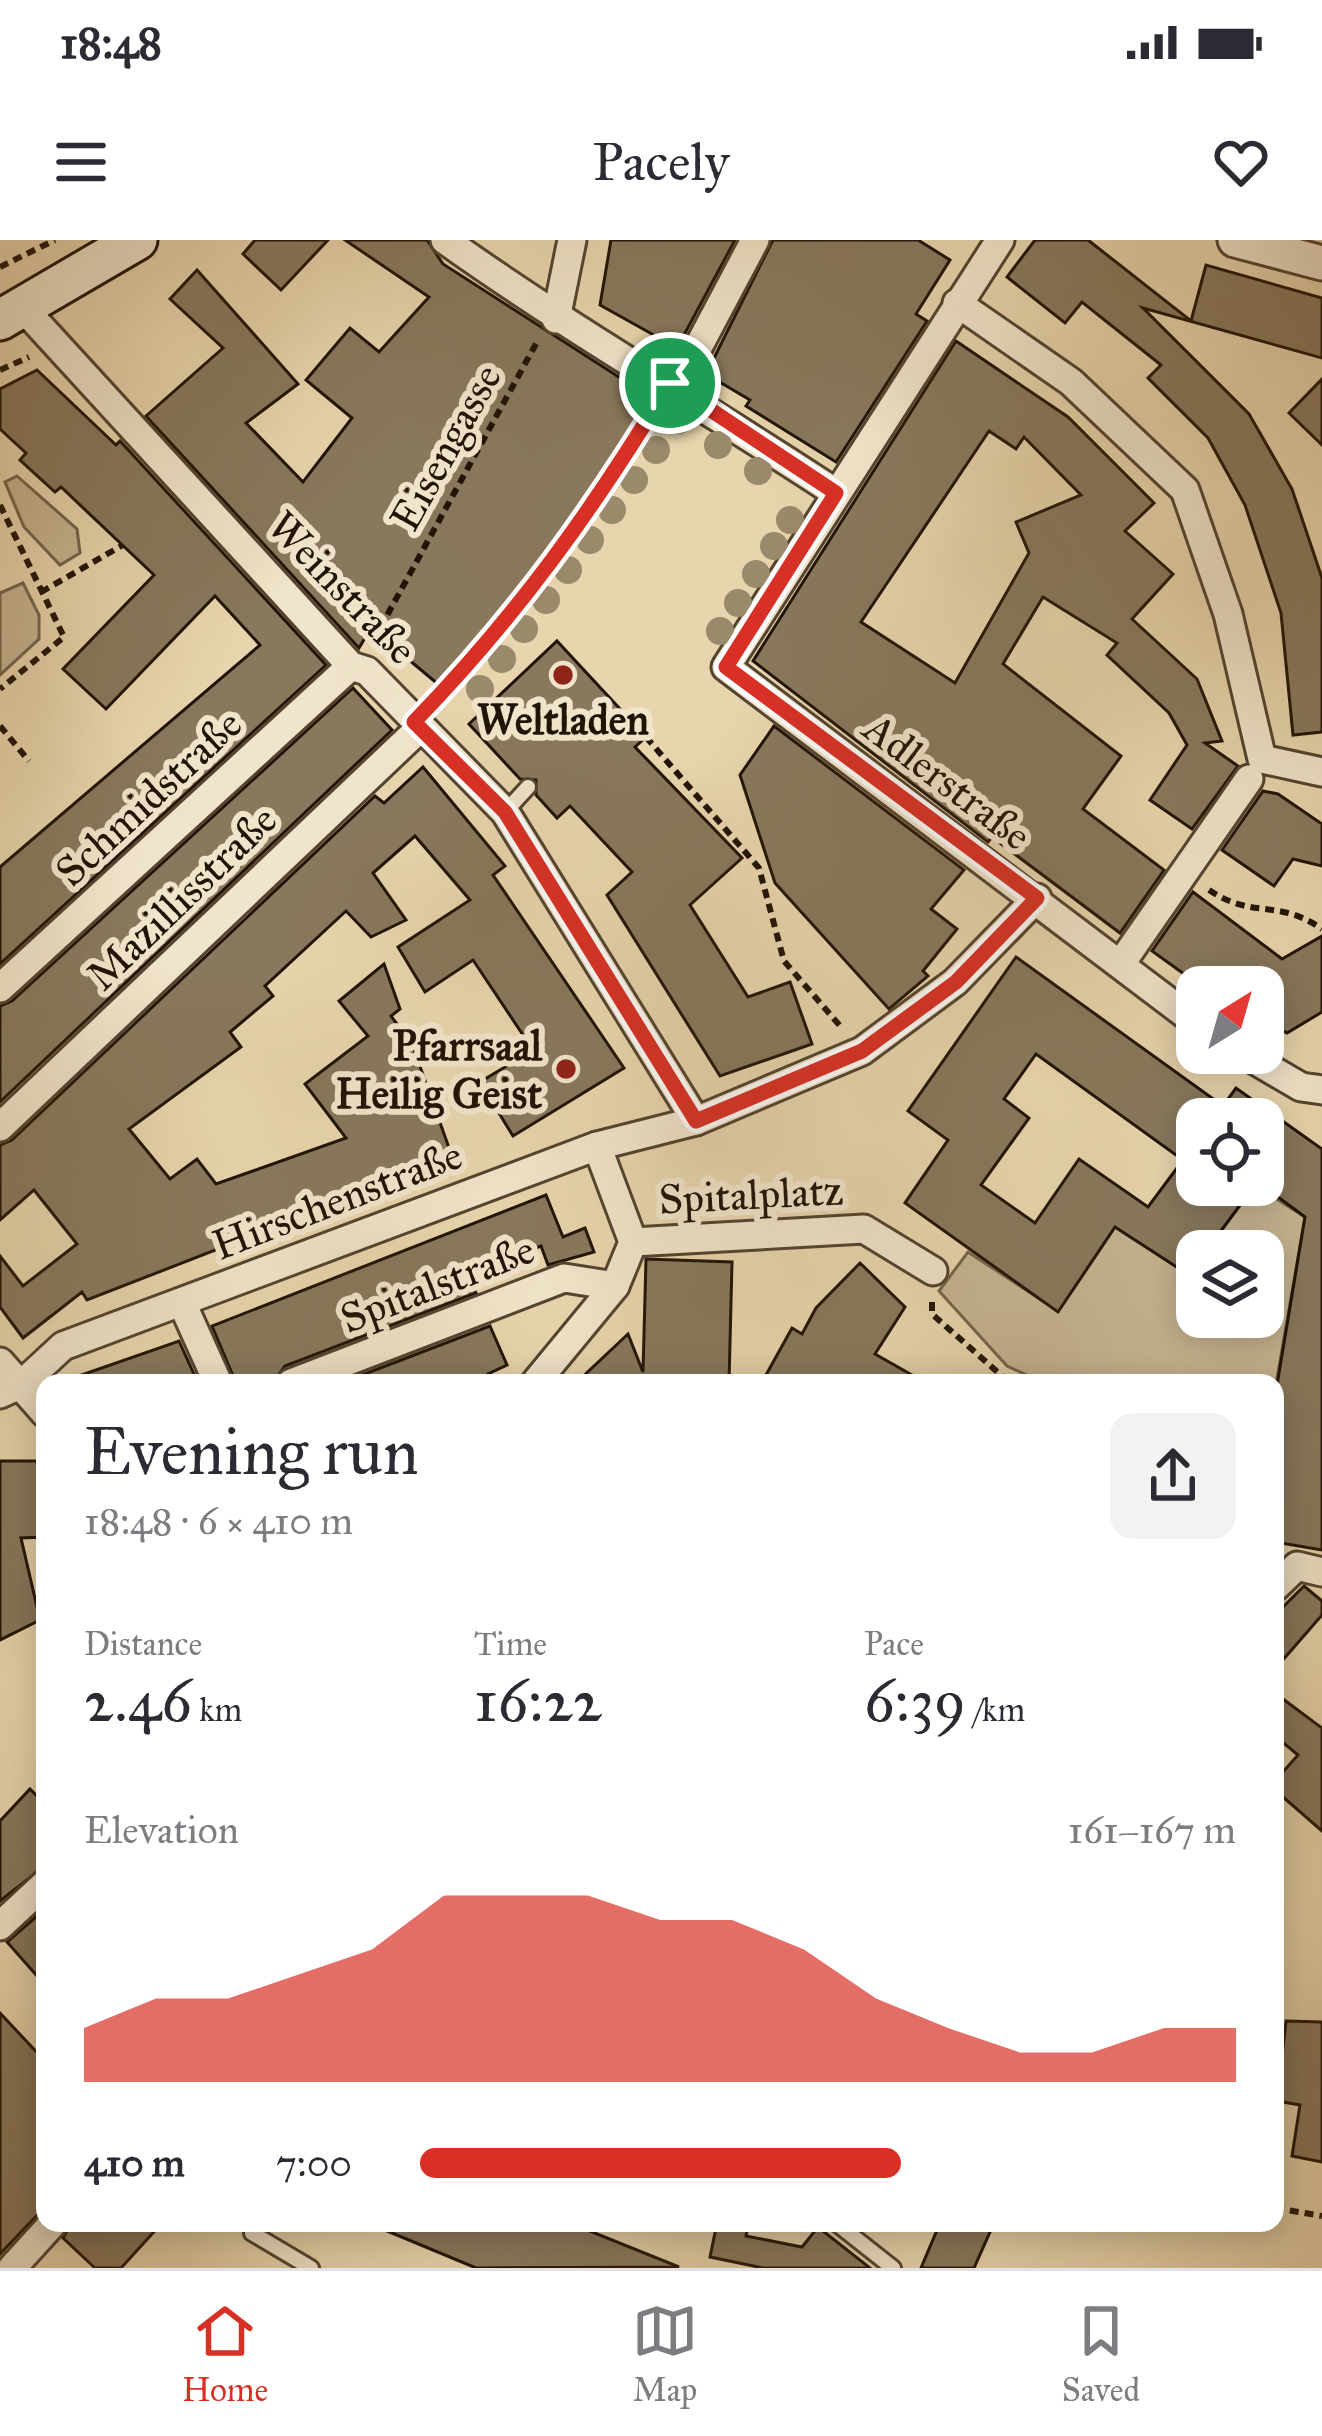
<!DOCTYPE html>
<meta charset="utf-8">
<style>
body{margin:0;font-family:"IM FELL Great Primer",serif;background:#f2f2f3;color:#2b2b33;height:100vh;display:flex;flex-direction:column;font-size:45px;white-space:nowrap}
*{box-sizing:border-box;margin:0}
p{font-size:39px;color:#7c7c81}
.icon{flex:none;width:66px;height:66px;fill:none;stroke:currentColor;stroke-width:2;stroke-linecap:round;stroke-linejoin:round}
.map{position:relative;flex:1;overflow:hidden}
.panel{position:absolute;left:36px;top:1134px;width:1248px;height:858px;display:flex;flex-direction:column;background:#fff;border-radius:24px;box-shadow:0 6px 30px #0003}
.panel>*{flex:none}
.needle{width:78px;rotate:37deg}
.tools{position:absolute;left:1176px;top:726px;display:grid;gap:24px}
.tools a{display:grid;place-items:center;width:108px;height:108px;border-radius:24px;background:#fff;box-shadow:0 6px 30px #0003;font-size:60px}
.pin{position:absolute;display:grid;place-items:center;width:102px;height:102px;color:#fff;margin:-51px;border:6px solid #fff;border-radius:50%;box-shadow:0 3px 12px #0007}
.round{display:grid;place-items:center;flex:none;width:126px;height:126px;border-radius:24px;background:#f2f2f3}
.head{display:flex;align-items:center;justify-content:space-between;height:204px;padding:0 48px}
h1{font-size:66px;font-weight:600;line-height:90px}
.metrics{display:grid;grid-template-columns:repeat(3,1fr);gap:18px;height:204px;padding:12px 48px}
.metrics div{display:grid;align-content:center}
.metrics b{font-size:60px;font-weight:600}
.metrics small{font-size:33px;font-weight:400}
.metrics p{font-size:33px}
.chart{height:336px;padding:24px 48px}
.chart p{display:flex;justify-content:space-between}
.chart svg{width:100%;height:216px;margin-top:12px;fill:#d93025;opacity:.7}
ul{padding:0 48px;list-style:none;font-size:39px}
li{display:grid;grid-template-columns:192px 144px 1fr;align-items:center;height:90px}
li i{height:30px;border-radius:15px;background:#d93025}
.status{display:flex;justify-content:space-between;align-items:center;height:84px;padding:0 60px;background:#fff;direction:ltr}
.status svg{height:33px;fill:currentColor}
header{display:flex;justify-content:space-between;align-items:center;height:156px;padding:0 48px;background:#fff;font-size:54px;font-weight:600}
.menu{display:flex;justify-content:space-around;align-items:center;height:168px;border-top:3px solid #e1e1e2;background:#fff;font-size:33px;color:#7c7c81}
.menu a{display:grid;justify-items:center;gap:6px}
.menu .current{color:#d93025}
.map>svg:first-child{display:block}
</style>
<div class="status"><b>18:48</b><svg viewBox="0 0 49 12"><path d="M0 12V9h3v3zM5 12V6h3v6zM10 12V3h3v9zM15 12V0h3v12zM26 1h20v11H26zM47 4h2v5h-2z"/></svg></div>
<header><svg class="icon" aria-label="menu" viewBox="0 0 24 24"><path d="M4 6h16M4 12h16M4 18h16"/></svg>Pacely<svg class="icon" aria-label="heart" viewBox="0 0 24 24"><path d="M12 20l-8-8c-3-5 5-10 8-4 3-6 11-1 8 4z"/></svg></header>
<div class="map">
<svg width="1322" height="2028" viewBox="0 0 1322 2028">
<rect width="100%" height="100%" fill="#e8d5ad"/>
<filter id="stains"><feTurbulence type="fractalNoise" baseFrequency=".00167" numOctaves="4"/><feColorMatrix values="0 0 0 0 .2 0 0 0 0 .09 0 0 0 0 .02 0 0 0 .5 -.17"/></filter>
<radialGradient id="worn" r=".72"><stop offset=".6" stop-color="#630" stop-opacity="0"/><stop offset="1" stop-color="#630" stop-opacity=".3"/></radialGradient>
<!-- green -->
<g fill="#c6b491" stroke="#74644c" stroke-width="3">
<path d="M17 236 77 289 80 313 60 325 24 287 5 242Z"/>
<path d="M23 343 39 375V399L0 435V353Z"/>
<path d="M1255 945 1305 977 1275 1150V1143H1044L1007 1126 939 1051 968 1012 1058 1071 1115 987 1188 1034 1197 1024V1077H1263V1011H1206Z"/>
</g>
<!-- building -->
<g fill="#88785d" stroke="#211406" stroke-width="3" fill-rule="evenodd">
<path d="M255 0H328L281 50 243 14Z"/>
<path d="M345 0H427L443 24 650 157 595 244 445 450 371 388 359 408 146 176 223 108 170 59 197 30 298 144 246 183 303 242 352 178 306 140 350 88 379 112 429 57Z"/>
<path d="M611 0H735L677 108 600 65Z"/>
<path d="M773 0H918L950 20 916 74 927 81 836 222 746 166 750 160 706 134Z"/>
<path d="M1035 0H1088L1191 81 1206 25 1322 58V118L1143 68 1249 174 1292 249 1322 338V492L1293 495 1281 373 1245 265 1208 198 1148 138 1161 125 1082 62 1065 83 1007 37Z"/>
<path d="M956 101 1068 177 1154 263 1125 291 1173 334 1132 379 1197 439 1222 501 1205 503 1238 526 1192 589 1150 560 1187 505 1169 473 1107 415 1117 403 1043 357 1003 424 1121 516 1083 569 1164 630 1120 693 992 597 988 602 753 421ZM989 191 1016 209 1024 197 1081 255 1016 282 1029 313 955 443 861 382Z"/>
<path d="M37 130 116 205 120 201 326 425 0 724V627L260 405 215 356 106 469 63 429 154 335 61 247 55 252 20 220 26 213 0 189V149Z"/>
<path d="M1322 139V205L1289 173Z"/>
<path d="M557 401 646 497 635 507 742 618 690 665 748 757 790 742 812 804 720 836 607 655 632 632 570 566 557 578 536 555V540L520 539 469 484Z"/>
<path d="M353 448 392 490 0 862V766L12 761Z"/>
<path d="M774 486 964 630 931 669 957 689 923 731 928 736 889 769 775 643 740 535Z"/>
<path d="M423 527 505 626 493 635 624 828 513 896 480 842 533 810 473 720 425 752 398 707 470 660 415 596 373 633 406 680 371 697 346 671 265 746 273 756 230 792 241 807 129 889 170 939 197 919 216 944 346 898 305 844 368 796 339 761 384 724 400 769 391 776 412 804 453 919 401 938 398 932 316 963 318 970 87 1060 82 1052 23 1098 0 1067V1016L23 1046 77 1004 34 950 0 980V905L12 900 375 556 384 563Z"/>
<path d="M1263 551 1278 554 1322 584V626L1293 619 1274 646 1222 610Z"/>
<path d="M1193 652 1282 719 1322 696V772L1287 793 1263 780V747H1202L1152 711Z"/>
<path d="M1016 717 1223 866 1236 848 1322 909V1310L1275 1302V1157L1305 977 1263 946V879H1197V945H1255L1206 1011H1197L1189 1035 1115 987 1058 1072 905 963 948 900 908 871ZM1036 814 1183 920 1148 967 1079 919 1035 983 981 945 1029 878 1004 859Z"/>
<path d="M546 955 563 997 585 988 594 1012 548 1025 541 1006 468 1034 476 1053 285 1126 273 1143H236L212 1086Z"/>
<path d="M646 1019 732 1022 729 1143H576L628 1094 643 1132Z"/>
<path d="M860 1023 905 1067 875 1114 926 1143H781L766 1135 792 1088 802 1094 816 1068Z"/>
<path d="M490 1086 507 1125 488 1134 493 1143H341Z"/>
<path d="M179 1101 198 1143H71L70 1139Z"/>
<path d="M0 1221H45V1297L21 1298 40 1380 0 1400Z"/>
<path d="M1304 1346 1322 1361V1375L1275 1429V1375Z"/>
<path d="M1275 1453 1322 1488V1591L1275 1550V1541L1298 1515 1275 1496Z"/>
<path d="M30 1549 45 1564V1626L0 1661V1581Z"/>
<path d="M45 1669V1745L7 1702Z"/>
<path d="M0 1773 45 1821V1967L0 2014Z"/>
<path d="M1286 1781 1322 1782V1922L1292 1916 1300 1865 1277 1861Z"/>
<path d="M71 1983H162L121 2028H95L63 1998Z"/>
<path d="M368 1983H570L679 2027 476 2028Z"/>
<path d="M717 1983H749L746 1996 802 2007 818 1987 870 2028H763L710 2017Z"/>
<path d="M940 1983H994L974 2028H921Z"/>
</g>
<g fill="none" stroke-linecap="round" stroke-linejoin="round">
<!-- service casing -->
<g stroke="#534430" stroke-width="20">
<g id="service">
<path d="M505 572 528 547"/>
<path d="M252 1983V1993L311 2028"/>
<path d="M836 1983 893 2028"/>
</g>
</g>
<!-- minor casing -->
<g stroke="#534430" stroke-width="33">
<g id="minor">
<path d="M445 0C571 90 706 167 836 253"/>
<path d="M1000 0 726 427 1197 783"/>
<path d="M957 63 1071 142 1185 250 1228 374 1262 519 1322 532"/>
<path d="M24 69 351 426 367 431 505 572 696 881"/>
<path d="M556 79 572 0"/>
<path d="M677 147 755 0"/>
<path d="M1122 722 1249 539"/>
<path d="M0 748 351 426"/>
<path d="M1243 813 1301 847 1322 850"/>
<path d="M0 887 420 488"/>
<path d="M633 1002 864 989 933 1031"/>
<path d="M182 1063 218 1143"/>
<path d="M0 1122 45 1173"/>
<path d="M291 1143 564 1038 615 1046"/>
<path d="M535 1143 615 1046 633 1002 597 906"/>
<path d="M0 1154 22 1144 63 1106 597 906 696 881 862 811 955 742 1037 658"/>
<path d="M1275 1347 1297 1326 1322 1332"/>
<path d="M0 1686 45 1644"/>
<path d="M12 2028 53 1983"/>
</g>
</g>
<!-- tertiary casing -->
<g stroke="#534430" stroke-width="39">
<path id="tertiary" d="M1235 0 1322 23"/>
</g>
<!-- secondary casing -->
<g stroke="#211406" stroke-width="45">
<path id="secondary" d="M0 80 137 0"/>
</g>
<!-- path -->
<g stroke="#211406" stroke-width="6" stroke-dasharray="9 6" stroke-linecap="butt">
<path d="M0 27 55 0"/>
<path d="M0 130 29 117"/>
<path d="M0 265 64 397 0 449"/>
<path d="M41 352 123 305"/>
<path d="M373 401 537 102"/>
<path d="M435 463C523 389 594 269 653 172"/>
<path d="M0 486 29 521"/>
<path d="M646 497 759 628 784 721 841 787"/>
<path d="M1209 650C1254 680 1277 658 1322 689"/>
<path d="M932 1062V1074L1010 1143"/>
<path d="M1275 1968 1322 1976"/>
</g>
<!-- service -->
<use href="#service" stroke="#f0e4ca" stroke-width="14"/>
<!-- minor -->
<use href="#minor" stroke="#f0e4ca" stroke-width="27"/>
<!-- tertiary -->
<use href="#tertiary" stroke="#f0e4ca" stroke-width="33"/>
<!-- secondary -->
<use href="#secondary" stroke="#f0e4ca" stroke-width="39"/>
</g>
<!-- trees -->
<g fill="#9a8a6c">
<circle cx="678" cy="180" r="14"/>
<circle cx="718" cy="205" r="14"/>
<circle cx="656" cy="210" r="14"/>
<circle cx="758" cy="231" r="14"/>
<circle cx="634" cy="240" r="14"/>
<circle cx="612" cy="270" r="14"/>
<circle cx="790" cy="280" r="14"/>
<circle cx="590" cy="300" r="14"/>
<circle cx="774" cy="306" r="14"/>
<circle cx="568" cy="330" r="14"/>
<circle cx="756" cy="334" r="14"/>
<circle cx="546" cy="360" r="14"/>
<circle cx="738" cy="363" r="14"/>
<circle cx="524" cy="389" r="14"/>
<circle cx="720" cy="391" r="14"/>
<circle cx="502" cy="419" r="14"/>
<circle cx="480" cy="449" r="14"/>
</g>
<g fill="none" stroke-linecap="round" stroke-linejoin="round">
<!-- route casing -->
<g stroke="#fff" stroke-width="24">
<path id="route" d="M670 143 836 253 726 427 1037 658 956 742 862 811 696 881 505 572 414 482C517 376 593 270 670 143Z"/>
</g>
<!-- route -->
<use href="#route" stroke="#d93025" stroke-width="15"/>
</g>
<!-- markers -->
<g fill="#8f2418" stroke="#f0e4ca" stroke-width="4.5">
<circle cx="563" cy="435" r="12"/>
<circle cx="566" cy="829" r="12"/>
</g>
<g text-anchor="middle" stroke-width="12" stroke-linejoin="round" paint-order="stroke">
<!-- street labels -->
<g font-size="42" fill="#211406" stroke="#f0e4ca">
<text transform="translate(445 207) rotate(-61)" y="15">Eisengasse</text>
<text transform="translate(343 347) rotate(46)" y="15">Weinstraße</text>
<text transform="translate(948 541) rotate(37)" y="15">Adlerstraße</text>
<text transform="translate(148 557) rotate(-43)" y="15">Schmidstraße</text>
<text transform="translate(181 657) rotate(-44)" y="15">Mazillisstraße</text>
<text transform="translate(751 954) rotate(-3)" y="15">Spitalplatz</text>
<text transform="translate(337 959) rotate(-21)" y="15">Hirschenstraße</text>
<text transform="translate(437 1043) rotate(-21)" y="15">Spitalstraße</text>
</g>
<!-- poi labels -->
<g font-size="42" font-weight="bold" fill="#211406" stroke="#f0e4ca">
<text x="563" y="494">Weltladen</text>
<text x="542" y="820" text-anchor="end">Pfarrsaal<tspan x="542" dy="48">Heilig Geist</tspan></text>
</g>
</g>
<rect width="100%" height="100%" filter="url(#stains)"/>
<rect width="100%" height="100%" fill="url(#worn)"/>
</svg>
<div class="tools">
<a><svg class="needle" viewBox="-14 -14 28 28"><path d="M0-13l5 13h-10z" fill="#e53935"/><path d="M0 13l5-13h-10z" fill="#7c7c81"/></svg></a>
<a><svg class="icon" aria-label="locate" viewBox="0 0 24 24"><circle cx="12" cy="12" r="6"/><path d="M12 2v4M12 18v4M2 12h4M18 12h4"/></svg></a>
<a><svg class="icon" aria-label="layers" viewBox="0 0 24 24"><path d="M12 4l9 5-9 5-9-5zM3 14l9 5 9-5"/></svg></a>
</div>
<div class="pin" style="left:670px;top:143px;background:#1e9e55"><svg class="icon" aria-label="arrive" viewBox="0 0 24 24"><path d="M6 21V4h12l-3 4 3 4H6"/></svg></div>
<section class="panel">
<div class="head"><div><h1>Evening run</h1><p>18:48 · 6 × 410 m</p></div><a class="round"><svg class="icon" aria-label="share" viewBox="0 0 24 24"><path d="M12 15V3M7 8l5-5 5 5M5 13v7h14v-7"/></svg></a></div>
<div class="metrics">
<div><p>Distance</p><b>2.46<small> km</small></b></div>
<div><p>Time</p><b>16:22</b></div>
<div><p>Pace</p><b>6:39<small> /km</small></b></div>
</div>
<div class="chart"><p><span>Elevation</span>161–167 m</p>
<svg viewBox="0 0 160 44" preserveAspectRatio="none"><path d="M0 44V33L10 27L20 27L30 22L40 17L50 6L60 6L70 6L80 11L90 11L100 17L110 27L120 33L130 38L140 38L150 33L160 33V44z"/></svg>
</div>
<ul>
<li><b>410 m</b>7:00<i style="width:59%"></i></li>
</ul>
</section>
</div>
<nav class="menu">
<a class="current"><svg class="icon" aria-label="home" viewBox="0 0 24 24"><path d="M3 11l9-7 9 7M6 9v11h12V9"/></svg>Home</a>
<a><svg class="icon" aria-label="map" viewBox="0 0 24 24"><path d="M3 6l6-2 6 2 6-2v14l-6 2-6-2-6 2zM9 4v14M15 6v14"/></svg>Map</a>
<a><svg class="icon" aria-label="saved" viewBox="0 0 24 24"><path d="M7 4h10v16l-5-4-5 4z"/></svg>Saved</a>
</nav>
